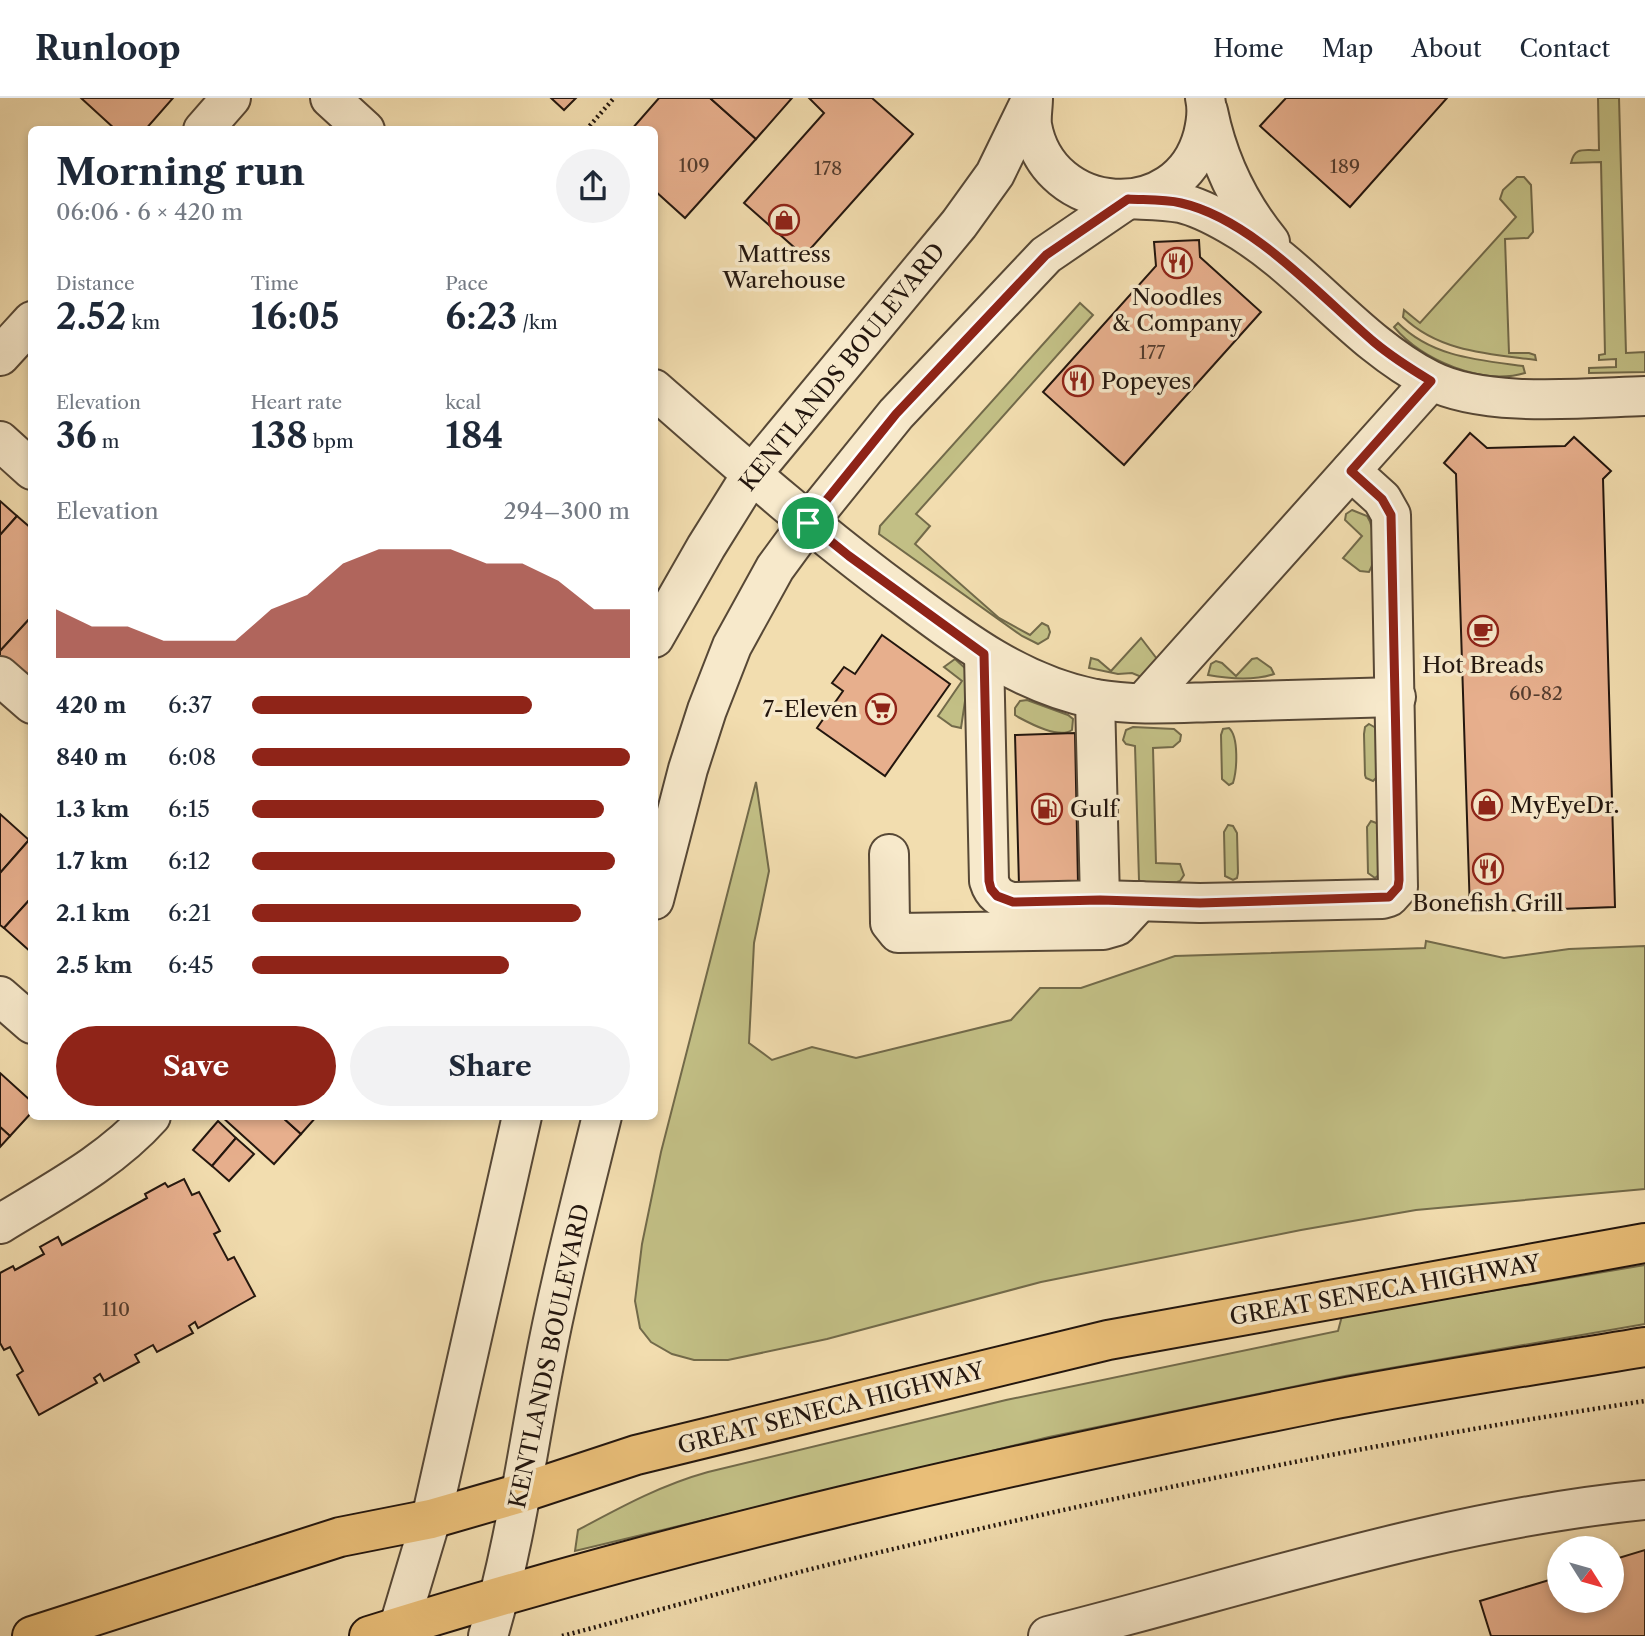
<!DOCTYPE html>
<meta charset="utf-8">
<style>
body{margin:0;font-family:"Libre Caslon Text",serif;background:#f2f2f3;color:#1f2937;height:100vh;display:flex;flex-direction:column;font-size:26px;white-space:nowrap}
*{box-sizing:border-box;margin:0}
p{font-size:23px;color:#747a83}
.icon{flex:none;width:38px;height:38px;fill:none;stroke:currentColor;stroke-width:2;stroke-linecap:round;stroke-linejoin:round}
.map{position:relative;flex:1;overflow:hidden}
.side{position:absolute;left:28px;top:28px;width:630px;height:994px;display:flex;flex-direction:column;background:#fff;border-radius:10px;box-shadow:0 4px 10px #0003}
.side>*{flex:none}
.needle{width:46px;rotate:127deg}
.fabs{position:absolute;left:1547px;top:1438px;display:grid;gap:14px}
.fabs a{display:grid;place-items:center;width:77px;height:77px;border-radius:50%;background:#fff;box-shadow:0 4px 10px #0003;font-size:35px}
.pin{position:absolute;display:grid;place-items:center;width:60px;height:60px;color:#fff;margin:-30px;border:4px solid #fff;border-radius:50%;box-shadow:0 2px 7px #0007}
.round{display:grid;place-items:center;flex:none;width:74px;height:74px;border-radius:37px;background:#f2f2f3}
.overview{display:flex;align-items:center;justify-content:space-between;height:119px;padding:0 28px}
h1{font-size:38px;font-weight:800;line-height:52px}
.stats{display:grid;grid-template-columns:repeat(3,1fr);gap:10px;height:119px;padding:7px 28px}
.stats div{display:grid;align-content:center}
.stats b{font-size:35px;font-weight:800}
.stats small{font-size:19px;font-weight:400}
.stats p{font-size:19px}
.chart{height:196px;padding:14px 28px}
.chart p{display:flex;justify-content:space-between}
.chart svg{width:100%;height:126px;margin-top:7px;fill:#8f2418;opacity:.7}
.action{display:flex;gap:14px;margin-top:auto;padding:14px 28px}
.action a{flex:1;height:80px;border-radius:42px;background:#8f2418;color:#fff;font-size:28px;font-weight:800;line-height:80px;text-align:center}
.action a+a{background:#f2f2f3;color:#1f2937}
ul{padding:0 28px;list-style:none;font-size:23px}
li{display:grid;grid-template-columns:112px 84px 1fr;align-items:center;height:52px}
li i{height:18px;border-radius:9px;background:#8f2418}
header{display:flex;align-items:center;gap:42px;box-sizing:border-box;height:98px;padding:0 35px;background:#fff;border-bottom:2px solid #e0e1e3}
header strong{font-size:33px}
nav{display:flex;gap:38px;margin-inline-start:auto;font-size:24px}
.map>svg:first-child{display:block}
</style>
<header>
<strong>Runloop</strong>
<nav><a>Home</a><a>Map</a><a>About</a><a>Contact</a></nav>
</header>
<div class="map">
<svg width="1645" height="1538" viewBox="0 0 1645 1538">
<rect width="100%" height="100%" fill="#f2ddaf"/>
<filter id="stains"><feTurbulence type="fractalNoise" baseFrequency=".00286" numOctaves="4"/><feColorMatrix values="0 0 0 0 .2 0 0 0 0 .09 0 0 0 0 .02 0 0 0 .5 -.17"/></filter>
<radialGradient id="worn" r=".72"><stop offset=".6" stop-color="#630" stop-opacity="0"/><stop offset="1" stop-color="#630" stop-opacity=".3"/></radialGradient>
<!-- green -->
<g fill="#c2bf85" stroke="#726a4a" stroke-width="2">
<path d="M1598 0H1619L1626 255 1645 254V274L1589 275V270L1616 269V261L1599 262V257L1605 256 1601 64 1571 65C1575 48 1584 53 1599 52Z"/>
<path d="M1517 79H1524L1531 87 1533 134 1528 140 1505 141 1509 255H1529L1535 257 1536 262C1490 256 1439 254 1403 219L1404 212 1420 225 1516 119 1500 101 1503 92Z"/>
<path d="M1080 205 1093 217 916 416 930 428 915 446 999 520 1030 537 1042 525 1048 528 1050 534 1048 540 1038 546 1022 538 879 436 880 428Z"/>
<path d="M1398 225C1432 259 1478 262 1523 268L1525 275C1482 288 1422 262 1394 229Z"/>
<path d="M1352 412 1367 418C1375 430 1377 462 1369 474L1360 473 1343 460 1362 438 1345 422 1346 416Z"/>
<path d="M1141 540 1157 561 1144 580 1132 575 1118 576 1089 570 1091 560 1098 562 1111 573Z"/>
<path d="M1257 560 1271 570 1274 576C1253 583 1230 581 1208 577L1211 566 1216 563 1222 565 1236 578 1252 561Z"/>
<path d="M955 561 966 571 968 583 961 630 952 628 938 618 962 583 944 569Z"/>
<path d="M1027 602 1068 617 1073 621 1072 632C1059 641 1031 626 1018 619L1015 617V610L1020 603Z"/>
<path d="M1369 626 1376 630 1377 679 1373 683 1366 680 1365 677 1364 636 1365 629Z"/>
<path d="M1133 629 1174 631 1181 637 1180 643 1173 649 1153 650 1156 765 1180 766 1184 777 1180 783 1177 784 1142 785 1139 782 1135 648 1126 646 1123 642 1126 632Z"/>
<path d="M1229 630C1239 639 1237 672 1233 685L1229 687 1222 681 1221 637 1223 631Z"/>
<path d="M756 684 769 773 754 845 749 945 772 962 812 949 856 960 1011 922 1040 890H1081L1175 858 1425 850 1426 843 1504 860 1569 851 1645 848V1091L1416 1112 1301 1132 1041 1184 827 1241 728 1262H694L672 1256 651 1244 640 1230 635 1203 642 1146 661 1054Z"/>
<path d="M1371 723 1379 726 1380 776 1375 780 1368 775 1367 729Z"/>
<path d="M1228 727 1233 728 1237 735 1238 775 1237 780 1233 782 1225 778 1224 734Z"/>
<path d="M1645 1167V1226L1345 1278 1049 1339 575 1453 578 1432C621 1409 661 1387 708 1374L1006 1302 1338 1233 1342 1218Z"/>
</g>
<!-- building -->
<g fill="#e7af8d" stroke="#23160e" stroke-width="2">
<path d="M81 0H173L145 32H116Z"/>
<path d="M551 0H576L564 12Z"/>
<path d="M659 0H710L756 41 685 120 654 92V32H631Z"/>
<path d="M710 0H792L756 41Z"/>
<path d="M809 0H872L913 36 804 158 744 105 824 15Z"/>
<path d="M1286 0H1447L1350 109 1260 28Z"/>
<path d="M1199 142 1200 159 1261 214 1124 367 1043 294 1156 168 1154 144Z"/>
<path d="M1470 335 1487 350 1565 348 1574 339 1611 373 1603 381 1615 809 1470 814 1456 376 1444 365Z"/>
<path d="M0 403 17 418 0 437Z"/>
<path d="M17 418 32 431V518L0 553V437Z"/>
<path d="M32 518V590L0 562V553Z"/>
<path d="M882 537 950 586 885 678 817 630 843 593 832 585 844 569 855 576Z"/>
<path d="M1075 635 1078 785 1019 787 1015 637Z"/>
<path d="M0 716 29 742 0 775Z"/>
<path d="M29 742 32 745V799L4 830 0 827V775Z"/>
<path d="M32 799V855L4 830Z"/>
<path d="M0 975 32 1004V1014L10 1038 0 1029Z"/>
<path d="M221 1018H281L301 1036 274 1066Z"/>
<path d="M281 1018H317L301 1036Z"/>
<path d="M218 1023 236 1040 212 1068 193 1052Z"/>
<path d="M0 1029 10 1038 0 1049Z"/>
<path d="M236 1040 254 1056 229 1083 212 1068Z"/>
<path d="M184 1081 192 1097 199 1094 220 1133 214 1136 228 1162 234 1159 255 1198 198 1230 195 1224 189 1228 193 1235 157 1254 153 1247 135 1257 139 1264 104 1283 100 1276 94 1280 97 1285 39 1317 17 1277 23 1273 10 1249 4 1252 0 1245V1175L13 1168 15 1172 44 1156 40 1149 58 1139 62 1147 147 1100 145 1096 165 1085 168 1089Z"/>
<path d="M1645 1452V1538H1491L1480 1503 1559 1479V1503H1612V1462Z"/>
</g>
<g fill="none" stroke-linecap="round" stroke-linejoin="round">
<!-- minor casing -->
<g stroke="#574836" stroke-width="42">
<g id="minor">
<path d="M330 0 365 32"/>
<path d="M1033 0C1033 9 1031 18 1032 27 1048 119 1179 128 1203 37 1206 25 1208 13 1205 0"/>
<path d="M1208 13C1218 62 1239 106 1270 144"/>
<path d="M203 32 231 0"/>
<path d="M1128 101C1145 102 1164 102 1181 105 1198 109 1215 118 1229 126 1304 168 1354 243 1430 282 1485 310 1583 300 1645 298"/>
<path d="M0 258 32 223"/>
<path d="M654 291C735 362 815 433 902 497 962 542 1020 586 1095 601 1135 608 1176 605 1216 604 1276 602 1336 601 1396 599"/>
<path d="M0 343 32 372"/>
<path d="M654 540 706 449 751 377 959 126 995 76 1032 0"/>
<path d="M984 556 989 783C993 796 1000 801 1013 804L1100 802 1095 601"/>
<path d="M0 578 32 606"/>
<path d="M1143 605 1431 283"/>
<path d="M889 756 890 825 898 835 1103 832 1117 828 1140 803"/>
<path d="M654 802 688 671 707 612 732 548 775 470 808 425 896 316 1046 157 1128 101"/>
<path d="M1100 802 1200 805 1382 801 1389 799 1398 789 1391 417 1382 401 1351 373"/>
<path d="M0 898 32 926"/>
<path d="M0 1126C52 1094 110 1064 151 1018"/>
<path d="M396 1538 431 1421 522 1018"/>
<path d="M488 1538C514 1451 526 1361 543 1272 559 1187 581 1103 602 1018"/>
<path d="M1048 1538C1247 1488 1441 1422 1645 1402"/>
</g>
</g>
<!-- major casing -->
<g stroke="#23160e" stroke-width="42">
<g id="major">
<path d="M32 1538 340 1439 431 1421 521 1395 636 1357 1108 1242 1645 1145"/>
<path d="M369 1538C681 1440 1000 1368 1321 1304 1428 1283 1537 1267 1645 1249"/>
</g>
</g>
<!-- path -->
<g stroke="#23160e" stroke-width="4.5" stroke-dasharray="2 3.5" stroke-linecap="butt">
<path d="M586 32 614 0"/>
<path d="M562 1538C669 1510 777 1478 885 1453 1136 1393 1390 1342 1645 1303"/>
</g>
<!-- minor -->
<use href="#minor" stroke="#f7e9cb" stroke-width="38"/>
<!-- major -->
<use href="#major" stroke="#e9be78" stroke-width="38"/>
</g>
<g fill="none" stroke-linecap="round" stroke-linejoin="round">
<!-- route casing -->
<g stroke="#fff" stroke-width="14">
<path id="route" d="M1128 101C1145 102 1164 101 1181 105 1252 121 1320 198 1374 244 1392 259 1411 271 1431 283L1351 373 1382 401 1391 417 1399 782 1398 789 1389 799 1200 805 1100 802 1013 804 997 798 991 791 989 783 984 556 849 458 808 425 896 316 1046 157Z"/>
</g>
<!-- route -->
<use href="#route" stroke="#8f2418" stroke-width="9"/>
</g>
<!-- icons -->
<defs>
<g id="shop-ring" transform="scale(1.575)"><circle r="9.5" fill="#f7e9cb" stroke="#8f2418" stroke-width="1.5"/><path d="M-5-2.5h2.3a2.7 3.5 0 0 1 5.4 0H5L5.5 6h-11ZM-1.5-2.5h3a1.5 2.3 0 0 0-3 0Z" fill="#8f2418"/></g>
<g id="restaurant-ring" transform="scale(1.575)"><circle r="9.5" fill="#f7e9cb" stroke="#8f2418" stroke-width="1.5"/><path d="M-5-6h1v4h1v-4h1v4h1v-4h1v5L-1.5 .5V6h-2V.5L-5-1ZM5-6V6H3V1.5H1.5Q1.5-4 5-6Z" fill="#8f2418"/></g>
<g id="cafe-ring" transform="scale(1.575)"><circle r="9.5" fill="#f7e9cb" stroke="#8f2418" stroke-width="1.5"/><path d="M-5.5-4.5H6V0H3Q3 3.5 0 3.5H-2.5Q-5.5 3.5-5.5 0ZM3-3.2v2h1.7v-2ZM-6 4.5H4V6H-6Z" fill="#8f2418"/></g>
<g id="supermarket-ring" transform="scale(1.575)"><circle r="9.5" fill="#f7e9cb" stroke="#8f2418" stroke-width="1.5"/><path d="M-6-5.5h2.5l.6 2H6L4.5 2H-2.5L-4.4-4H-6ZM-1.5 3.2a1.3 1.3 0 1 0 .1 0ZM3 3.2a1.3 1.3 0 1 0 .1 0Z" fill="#8f2418"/></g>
<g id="fuel-ring" transform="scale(1.575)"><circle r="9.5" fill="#f7e9cb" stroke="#8f2418" stroke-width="1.5"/><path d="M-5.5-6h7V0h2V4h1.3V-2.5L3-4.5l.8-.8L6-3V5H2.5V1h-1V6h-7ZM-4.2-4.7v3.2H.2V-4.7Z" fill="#8f2418"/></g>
</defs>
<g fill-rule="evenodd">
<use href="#shop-ring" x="784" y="122"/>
<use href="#restaurant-ring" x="1177" y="165"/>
<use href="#restaurant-ring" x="1078" y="283"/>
<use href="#cafe-ring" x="1483" y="533"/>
<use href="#supermarket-ring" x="881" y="611"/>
<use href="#shop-ring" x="1487" y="707"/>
<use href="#fuel-ring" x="1047" y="711"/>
<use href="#restaurant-ring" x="1488" y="771"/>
</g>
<g text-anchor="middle" stroke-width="7" stroke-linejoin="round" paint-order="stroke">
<!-- number labels -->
<g font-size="19" fill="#543c2e">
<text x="694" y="74">109</text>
<text x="1345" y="75">189</text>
<text x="828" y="77">178</text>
<text x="1152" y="261">177</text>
<text x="1536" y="602">60-82</text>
<text x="116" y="1218">110</text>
</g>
<!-- poi labels -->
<g font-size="23" fill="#23160e" stroke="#f7e9cb">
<text x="784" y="164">Mattress<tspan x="784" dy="26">Warehouse</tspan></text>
<text x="1177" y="207">Noodles<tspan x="1177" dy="26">&amp; Company</tspan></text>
<text x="1101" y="291" text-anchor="start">Popeyes</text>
<text x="1483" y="575">Hot Breads</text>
<text x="858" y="619" text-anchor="end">7-Eleven</text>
<text x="1510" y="715" text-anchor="start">MyEyeDr.</text>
<text x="1070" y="719" text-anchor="start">Gulf</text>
<text x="1488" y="813">Bonefish Grill</text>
</g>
<!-- street labels -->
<g font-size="23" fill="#23160e" stroke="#f7e9cb">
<text transform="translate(842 269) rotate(-51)" y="8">KENTLANDS BOULEVARD</text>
<text transform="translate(1385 1192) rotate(-10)" y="8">GREAT SENECA HIGHWAY</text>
<text transform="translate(549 1258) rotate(-78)" y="8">KENTLANDS BOULEVARD</text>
<text transform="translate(831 1310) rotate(-14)" y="8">GREAT SENECA HIGHWAY</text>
</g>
</g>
<rect width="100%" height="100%" filter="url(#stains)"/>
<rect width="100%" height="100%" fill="url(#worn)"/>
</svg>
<div class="fabs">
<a><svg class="needle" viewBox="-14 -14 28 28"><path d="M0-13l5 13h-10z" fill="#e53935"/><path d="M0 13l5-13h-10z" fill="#747a83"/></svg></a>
</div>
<div class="pin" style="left:808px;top:425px;background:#1e9e55"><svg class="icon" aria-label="arrive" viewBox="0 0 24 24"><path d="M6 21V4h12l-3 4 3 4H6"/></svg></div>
<section class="side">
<div class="overview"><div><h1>Morning run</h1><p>06:06 · 6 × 420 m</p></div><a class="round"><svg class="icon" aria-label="share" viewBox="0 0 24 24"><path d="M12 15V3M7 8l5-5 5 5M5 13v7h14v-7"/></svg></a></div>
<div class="stats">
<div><p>Distance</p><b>2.52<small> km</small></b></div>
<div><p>Time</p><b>16:05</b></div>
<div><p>Pace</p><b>6:23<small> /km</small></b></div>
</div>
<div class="stats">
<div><p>Elevation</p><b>36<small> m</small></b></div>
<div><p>Heart rate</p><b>138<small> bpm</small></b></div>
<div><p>kcal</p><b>184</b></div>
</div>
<div class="chart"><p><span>Elevation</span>294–300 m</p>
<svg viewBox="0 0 160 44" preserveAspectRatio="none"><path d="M0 44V27L10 33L20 33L30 38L40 38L50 38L60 27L70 22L80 11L90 6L100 6L110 6L120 11L130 11L140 17L150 27L160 27V44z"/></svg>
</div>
<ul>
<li><b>420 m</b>6:37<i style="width:74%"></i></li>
<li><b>840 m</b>6:08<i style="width:100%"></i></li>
<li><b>1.3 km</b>6:15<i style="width:93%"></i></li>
<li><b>1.7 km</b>6:12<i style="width:96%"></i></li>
<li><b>2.1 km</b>6:21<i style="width:87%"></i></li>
<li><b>2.5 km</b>6:45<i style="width:68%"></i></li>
</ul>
<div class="action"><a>Save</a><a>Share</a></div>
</section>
</div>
